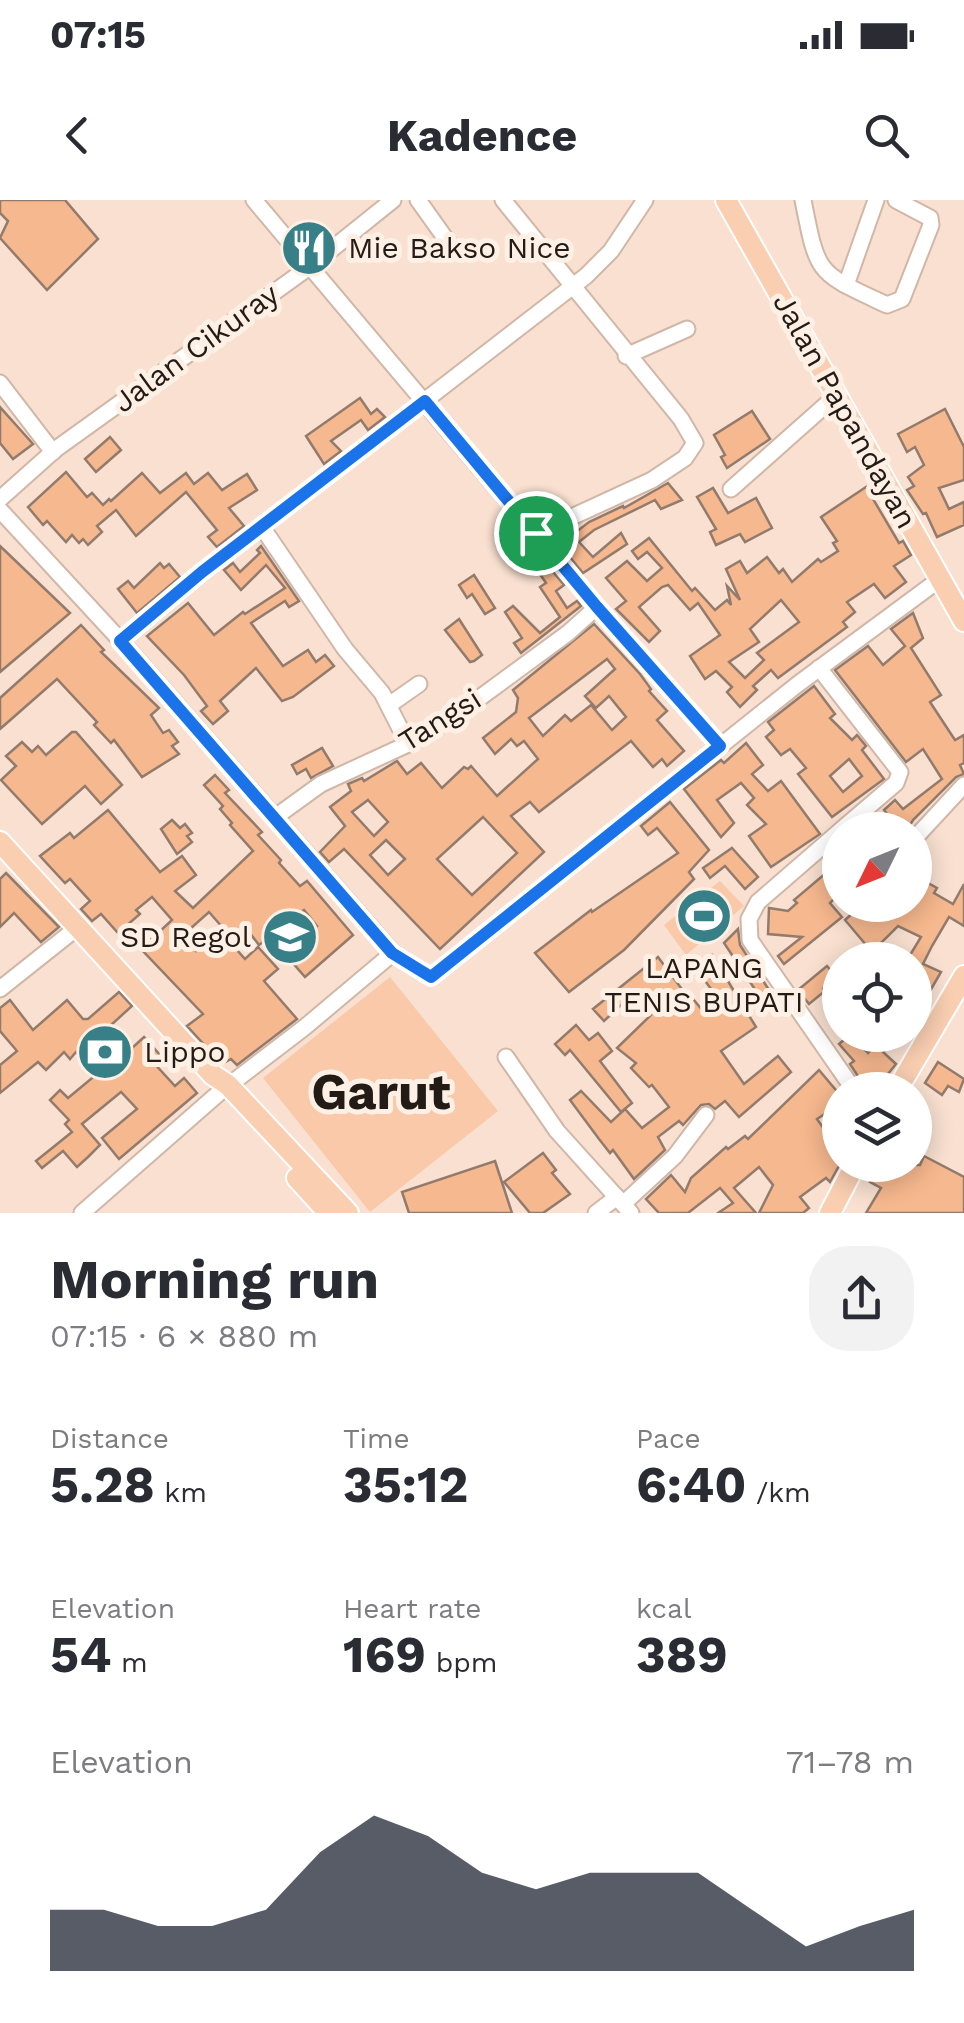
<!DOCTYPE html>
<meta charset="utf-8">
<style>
body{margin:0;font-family:"Work Sans",sans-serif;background:#f2f2f3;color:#2b2b33;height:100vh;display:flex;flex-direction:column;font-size:38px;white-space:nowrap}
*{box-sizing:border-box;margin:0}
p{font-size:32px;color:#7c7c81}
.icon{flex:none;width:55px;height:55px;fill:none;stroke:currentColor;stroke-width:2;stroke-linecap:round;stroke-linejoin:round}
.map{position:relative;height:1013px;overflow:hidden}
.panel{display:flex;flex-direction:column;background:#fff;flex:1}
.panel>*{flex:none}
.needle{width:65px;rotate:227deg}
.buttons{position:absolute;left:822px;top:612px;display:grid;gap:20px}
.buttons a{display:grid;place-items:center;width:110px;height:110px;border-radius:50%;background:#fff;box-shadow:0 5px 25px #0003;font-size:50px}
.pin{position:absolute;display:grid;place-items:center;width:85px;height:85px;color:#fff;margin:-42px;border:5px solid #fff;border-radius:50%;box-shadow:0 2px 10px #0007}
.round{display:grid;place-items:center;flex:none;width:105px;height:105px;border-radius:40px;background:#f2f2f3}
.overview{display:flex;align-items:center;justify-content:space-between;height:170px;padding:0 50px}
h1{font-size:55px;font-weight:700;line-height:75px}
.stats{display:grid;grid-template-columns:repeat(3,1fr);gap:15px;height:170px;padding:10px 50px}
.stats div{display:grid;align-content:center}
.stats b{font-size:50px;font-weight:700}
.stats small{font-size:28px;font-weight:400}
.stats p{font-size:28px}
.chart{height:280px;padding:20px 50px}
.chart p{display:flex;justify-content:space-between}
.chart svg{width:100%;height:180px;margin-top:10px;fill:#111827;opacity:.7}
.status{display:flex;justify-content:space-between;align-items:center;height:70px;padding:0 50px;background:#fff;direction:ltr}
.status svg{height:28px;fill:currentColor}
header{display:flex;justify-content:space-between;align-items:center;height:130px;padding:0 50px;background:#fff;font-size:45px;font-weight:700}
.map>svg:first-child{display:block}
</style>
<div class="status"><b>07:15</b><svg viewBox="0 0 49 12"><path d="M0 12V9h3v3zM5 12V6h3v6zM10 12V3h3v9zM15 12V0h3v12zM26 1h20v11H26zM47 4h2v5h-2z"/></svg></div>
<header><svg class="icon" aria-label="back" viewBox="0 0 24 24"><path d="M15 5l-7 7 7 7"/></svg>Kadence<svg class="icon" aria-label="search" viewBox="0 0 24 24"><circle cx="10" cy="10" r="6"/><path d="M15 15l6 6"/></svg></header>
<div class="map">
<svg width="964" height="1013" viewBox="0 0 964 1013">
<rect width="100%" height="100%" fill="#f9e0d0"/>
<!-- green -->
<g fill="#f9c9a9">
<path d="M720 681 744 706 686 755 664 725Z"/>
<path d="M390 777 498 911 370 1012 263 878Z"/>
</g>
<!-- building -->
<g fill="#f6b88e" stroke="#927b6c" stroke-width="2.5" fill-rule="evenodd">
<path d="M0 0H65L98 39 47 90 0 38 8 21 0 13Z"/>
<path d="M360 198 371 214 377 209 385 217 368 230 361 220 331 241 341 251 324 264 306 236Z"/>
<path d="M0 207 33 244 13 259 0 243Z"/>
<path d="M945 209 964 247V280L939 288 949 309 964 302V325L937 337 926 313 923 314 907 290 914 286 908 277 924 265 915 247 907 252 898 234Z"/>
<path d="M752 211 770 239 727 268 721 257 725 255 714 235Z"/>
<path d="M110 237 121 250 96 272 85 259Z"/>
<path d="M66 272 87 297 92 293 103 305 109 299 111 301 142 273 160 293 186 273 194 284 208 273 222 290 247 274 257 290 229 308 244 326 217 347 208 337 217 330 186 292 136 336 116 310 97 326 102 332 88 345 83 339 79 343 72 335 66 342 47 321 43 325 28 307Z"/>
<path d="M668 283 682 300 661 309 655 300 594 330 579 342 593 357 621 333 627 344 583 373 554 338 568 331 571 336 589 322 623 306 624 308Z"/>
<path d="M866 287 899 343 903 341 911 355 894 366 906 382 885 398 874 384 847 402 855 412 843 422 847 427 778 478 771 470 753 486 757 490 740 507 727 492 732 487 716 471 705 479 690 456 720 435 698 403 690 410 668 385 662 387 639 407 660 431 649 442 616 409 626 401 606 378 627 361 647 381 662 368 647 352 638 359 632 351 649 338 692 391 695 388 715 410 727 400 731 405 727 386 740 400 726 369 740 361 747 373 767 357 779 373 783 369 792 382 818 359 821 362 838 351 833 343 837 341 821 317ZM781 400 799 422 757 453 764 460 745 478 729 462 759 442 750 429Z"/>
<path d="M713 288 728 313 756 298 772 328 745 342 740 334 716 345 710 332 716 329 697 297Z"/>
<path d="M0 346 70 413 0 472Z"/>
<path d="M261 346 299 401 289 407 285 401 251 423 283 466 308 450 316 462 325 455 334 466 293 497 282 501 256 468 220 501 228 511 213 524 201 511 207 506 184 475 147 436 188 403 214 435 243 412 245 414 285 388 266 365 241 390 224 370 233 363 240 372 260 353 257 350Z"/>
<path d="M544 361 564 385 556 391 567 408 577 401 581 406 521 453 514 443 522 438 505 412 513 406 540 433 560 417 540 387 546 383 535 367Z"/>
<path d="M160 363 164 368 169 364 180 377 137 413 118 389 128 381 134 388Z"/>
<path d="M474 375 495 408 485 414 472 394 467 398 459 385Z"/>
<path d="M913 413 923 438 911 448 941 495 930 502 955 540 964 535V563L960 565 964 574 956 577 913 620 907 630H867L888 615 884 610 895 600 903 609 942 579 923 549 906 562 835 470 868 446 883 465 905 446 891 429Z"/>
<path d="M459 419 482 455 474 461 470 462 445 430Z"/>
<path d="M594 424 640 474 651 489 649 491 667 511 657 520 684 551 667 566 662 559 653 567 631 541 539 612 530 602 511 616 544 652 440 749 344 649 329 662 320 652 345 626 330 607 351 591 348 584 362 578 364 581 397 561 407 574 421 563 442 588 464 567 468 569 471 566 497 596 538 559 524 541 517 546 511 539 495 554 483 538 516 512 518 498 513 490ZM607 459 615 469 585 496 596 508 609 496 626 517 612 530 591 505 571 521 565 515 543 536 529 518ZM368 600 388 622 374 636 352 612ZM483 617 517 653 472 695 437 659ZM386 640 405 659 388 675 370 655Z"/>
<path d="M81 425 104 450 101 452 159 508 151 515 163 533 169 530 178 542 172 546 179 554 142 577 114 540 111 543 94 525 97 522 57 479 0 529V498Z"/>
<path d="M814 486 835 514 830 518 852 540 857 535 866 546 862 550 884 579 832 617 798 574 806 568 790 549 781 555 766 537 774 530 768 522ZM849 559 862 576 843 592 830 576Z"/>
<path d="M72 532H76L122 585 101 604 85 586 42 624 1 580 16 566 6 556 22 542 32 552 38 546 46 555Z"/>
<path d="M746 543 763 565 752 574 768 591 781 581 820 634 771 667 749 636 766 624 747 605 754 598 741 583 717 600 734 623 721 637 684 589 721 560 724 563Z"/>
<path d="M322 548 333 566 311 578 306 569 297 574 292 565Z"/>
<path d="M215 575 229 590 225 593 262 632 258 635 281 660 279 663 300 686 307 681 353 735 305 777 285 754 317 726 304 710 259 745 245 727 229 741 245 759 258 747 278 769 264 781 297 819 237 865 231 859 222 864 187 826 203 814 141 749 172 720 152 697 136 710 140 714 118 733 101 714 92 721 81 709 90 701 70 679 65 683 40 656 70 633 74 638 108 610 160 672 182 656 196 675 175 691 193 708 253 651 230 625 232 623 220 609 223 606 204 585ZM209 712 223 728 196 751 182 736Z"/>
<path d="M670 602 709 650 689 672 694 679 624 750 569 792 535 753 591 710 592 712 678 653 657 628 648 635 641 626Z"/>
<path d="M172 620 180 628 185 624 192 633 187 636 192 642 177 654 161 629Z"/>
<path d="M732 648 758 677 745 689 725 666 710 678 703 668Z"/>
<path d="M840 654V676L828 688 836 697 830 703 842 717 784 764 778 756 802 737 768 734 769 708 788 711 797 703 794 700 826 673 824 670Z"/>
<path d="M6 673 59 727 41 742 14 713 0 727V679Z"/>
<path d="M928 683 937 688 934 693 953 704 964 684V726L949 717 932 746 923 764 941 772 915 817V760H907L921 737 898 726 872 752 845 720 862 705H874L888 717 903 705H915Z"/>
<path d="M738 729 740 745 769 790 762 800 724 743Z"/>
<path d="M712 755 756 827 721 851 744 884 778 856 791 872 739 917 725 901 715 909 709 904 701 905 683 925 679 921 658 937 665 950 634 979 613 950 610 953 599 939 570 900 581 891 611 922 625 909 642 928 669 907 652 885 649 887 631 868 636 863 617 848 651 815 634 793 604 821 593 809 658 757 687 796 689 794 703 811 719 800 695 767Z"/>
<path d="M827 766 833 773 823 789 825 791 809 804 798 790Z"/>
<path d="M119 792 132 806 111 825 131 849 144 837 160 855 153 862 175 886 184 878 197 893 119 959 102 938 137 909 121 892 82 924 100 945 88 957 77 967 63 951 42 968 36 961 72 932 65 924 69 920 50 900 60 890 68 898 97 874 76 852 70 859 64 852 46 870 38 862 0 893V865L17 851 0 831V808L10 800 33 830 67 800 83 819H88Z"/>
<path d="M576 825 589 840 598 833 612 851 600 861 632 903 621 912 570 850 565 855 555 844Z"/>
<path d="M850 835 868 853 886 835H900L883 852 896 864 880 884 883 890H867L850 864 854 861 839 844Z"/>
<path d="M938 862 964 879 959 892 948 886 942 895 925 883Z"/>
<path d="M819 870 840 895V915L834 908 817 919 840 951V964L830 982 826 978 800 997 809 1008 803 1013H759L773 985 759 967 734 988 756 1013H718L733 1003 720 988 688 1013H659L646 999 671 975 685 992 691 978 726 947 728 949 745 936 748 939Z"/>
<path d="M543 953 556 970 552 973 570 994 543 1013H530L504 982Z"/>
<path d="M924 956 964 977V1013H866L881 988 870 982 881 965H920Z"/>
<path d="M495 961 512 1013H409L402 992Z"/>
</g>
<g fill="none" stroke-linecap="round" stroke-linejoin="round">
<!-- minor casing -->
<g stroke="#d0b7a7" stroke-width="19">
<g id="minor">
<path d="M254 0 597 407 720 546"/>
<path d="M418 0 448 42"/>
<path d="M503 0 681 219 695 243 685 258 652 280 537 333"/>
<path d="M803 0C818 77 817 72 887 105L902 99 931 25 930 18 896 0"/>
<path d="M846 85 876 0"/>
<path d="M626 156 687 129"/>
<path d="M0 183 53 252"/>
<path d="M731 289 838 194"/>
<path d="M0 299 56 249 312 65 393 0"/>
<path d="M0 310 121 441 393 753 431 777 798 484 940 379"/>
<path d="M262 327 345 449 382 493 408 544"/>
<path d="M121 441 203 372 586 76 611 51 645 0"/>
<path d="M819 468 900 572 896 583 841 630"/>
<path d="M389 505 419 484"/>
<path d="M274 618 321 584 408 544 455 516 568 433 597 407"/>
<path d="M840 631 758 702 749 719 750 740 854 890"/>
<path d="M915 638 964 585"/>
<path d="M0 789 78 727"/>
<path d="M506 857 557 931 631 1013"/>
<path d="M623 1004 675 956 706 915"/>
<path d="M82 1013 220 892 305 827 393 753"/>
<path d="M596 1013 617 997"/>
</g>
</g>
<!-- major casing -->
<g stroke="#fff" stroke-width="24">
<g id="major">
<path d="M726 0 964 421"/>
<path d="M0 642 213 875 228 885 348 1013"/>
<path d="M897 890 964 776"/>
<path d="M297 978 329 1013"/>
<path d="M830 1013 855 965"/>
</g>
</g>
<!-- minor -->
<use href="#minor" stroke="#fff" stroke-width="15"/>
<!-- major -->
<use href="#major" stroke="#f9ceb1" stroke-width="20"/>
</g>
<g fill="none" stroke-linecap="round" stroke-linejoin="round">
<!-- route casing -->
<g stroke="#fff" stroke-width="20">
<path id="route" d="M425 201 597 407 720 546 431 777 392 753 120 441 202 372Z"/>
</g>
<!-- route -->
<use href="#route" stroke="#1a73e8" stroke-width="12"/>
</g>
<!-- icons -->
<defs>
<g id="restaurant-disc" transform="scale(2.875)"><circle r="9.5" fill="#388088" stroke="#fff0e6"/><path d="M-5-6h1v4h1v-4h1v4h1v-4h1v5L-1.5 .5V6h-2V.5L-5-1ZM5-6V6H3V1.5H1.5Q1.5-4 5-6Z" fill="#fff"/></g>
<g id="stadium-disc" transform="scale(2.875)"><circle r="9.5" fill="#388088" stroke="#fff0e6"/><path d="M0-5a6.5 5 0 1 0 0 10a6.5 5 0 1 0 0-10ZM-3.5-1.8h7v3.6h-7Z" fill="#fff"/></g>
<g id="school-disc" transform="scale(2.875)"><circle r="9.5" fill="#388088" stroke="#fff0e6"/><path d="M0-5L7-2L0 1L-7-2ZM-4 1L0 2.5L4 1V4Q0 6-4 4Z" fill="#fff"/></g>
<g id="bank-disc" transform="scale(2.875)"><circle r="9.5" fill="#388088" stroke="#fff0e6"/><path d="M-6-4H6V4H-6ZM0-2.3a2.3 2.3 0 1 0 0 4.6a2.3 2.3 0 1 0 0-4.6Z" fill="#fff"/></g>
</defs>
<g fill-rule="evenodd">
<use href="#restaurant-disc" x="309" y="48"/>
<use href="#stadium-disc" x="704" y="716"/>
<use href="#school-disc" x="290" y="737"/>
<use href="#bank-disc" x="105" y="852"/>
</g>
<g text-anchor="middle" stroke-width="10" stroke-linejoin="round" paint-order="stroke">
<!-- poi labels -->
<g font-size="30" fill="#231b15" stroke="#fff0e6" text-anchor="start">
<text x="348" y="58">Mie Bakso Nice</text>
<text x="251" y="747" text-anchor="end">SD Regol</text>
<text x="704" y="778" text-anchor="middle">LAPANG<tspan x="704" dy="34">TENIS BUPATI</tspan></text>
<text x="144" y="862">Lippo</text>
</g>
<!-- street labels -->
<g font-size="30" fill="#231b15" stroke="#fff0e6">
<text transform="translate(196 148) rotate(-36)" y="10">Jalan Cikuray</text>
<text transform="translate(845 211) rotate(61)" y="10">Jalan Papandayan</text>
<text transform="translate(440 520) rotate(-32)" y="10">Tangsi</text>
</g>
<!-- town labels -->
<g font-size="50" font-weight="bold" fill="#231b15" stroke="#fff0e6">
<text x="381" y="909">Garut</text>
</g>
</g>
</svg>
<div class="buttons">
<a><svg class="needle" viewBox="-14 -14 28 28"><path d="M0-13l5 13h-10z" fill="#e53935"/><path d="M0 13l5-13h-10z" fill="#7c7c81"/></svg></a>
<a><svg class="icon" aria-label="locate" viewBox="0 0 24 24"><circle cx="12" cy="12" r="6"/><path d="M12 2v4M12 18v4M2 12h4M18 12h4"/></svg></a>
<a><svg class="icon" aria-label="layers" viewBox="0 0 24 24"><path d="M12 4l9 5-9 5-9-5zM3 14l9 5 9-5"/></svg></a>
</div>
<div class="pin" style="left:536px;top:333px;background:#1e9e55"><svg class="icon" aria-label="arrive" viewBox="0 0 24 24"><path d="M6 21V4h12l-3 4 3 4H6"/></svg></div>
</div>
<section class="panel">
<div class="overview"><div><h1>Morning run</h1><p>07:15 · 6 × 880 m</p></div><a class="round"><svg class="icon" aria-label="share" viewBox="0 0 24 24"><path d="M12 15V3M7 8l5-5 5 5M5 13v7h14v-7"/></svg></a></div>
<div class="stats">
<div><p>Distance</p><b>5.28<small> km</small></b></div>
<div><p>Time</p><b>35:12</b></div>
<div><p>Pace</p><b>6:40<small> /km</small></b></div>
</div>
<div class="stats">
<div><p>Elevation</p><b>54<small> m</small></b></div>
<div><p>Heart rate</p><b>169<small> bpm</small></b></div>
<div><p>kcal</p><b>389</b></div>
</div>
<div class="chart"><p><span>Elevation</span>71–78 m</p>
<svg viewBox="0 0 160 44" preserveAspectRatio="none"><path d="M0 44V29L10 29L20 33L30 33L40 29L50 15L60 6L70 11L80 20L90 24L100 20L110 20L120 20L130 29L140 38L150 33L160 29V44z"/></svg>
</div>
</section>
